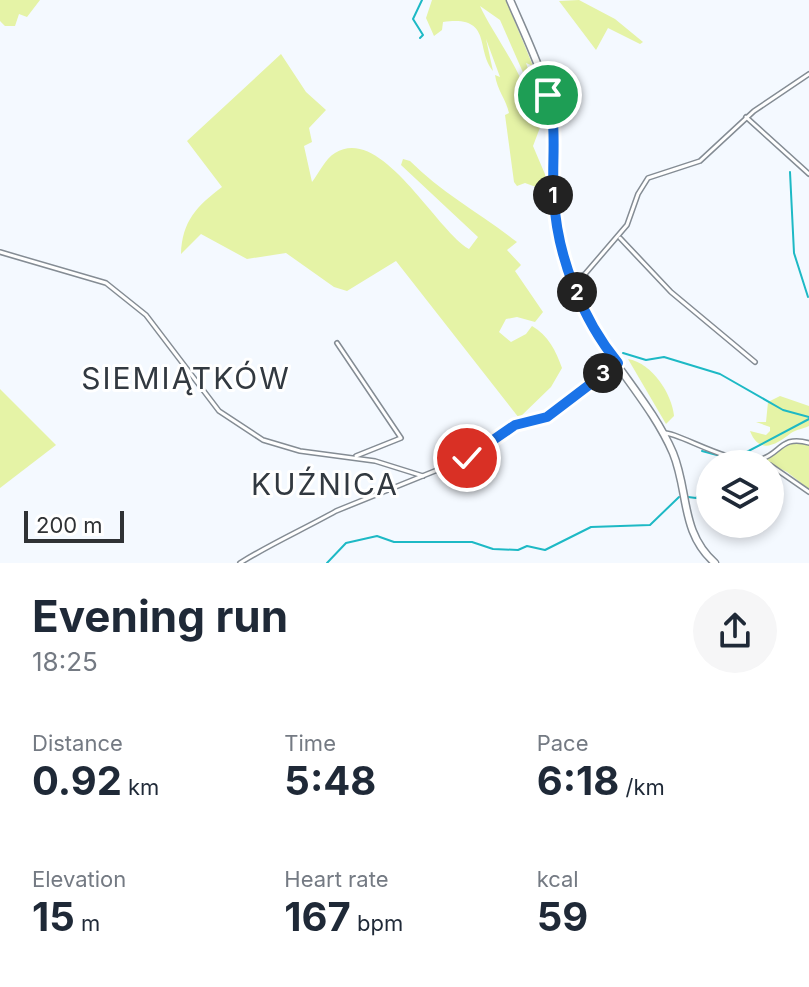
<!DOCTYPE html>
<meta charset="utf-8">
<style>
body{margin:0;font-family:Inter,sans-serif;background:#f6f6f7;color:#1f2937;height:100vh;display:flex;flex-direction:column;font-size:30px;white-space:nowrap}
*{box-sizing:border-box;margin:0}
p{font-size:26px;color:#747a83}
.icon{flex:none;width:44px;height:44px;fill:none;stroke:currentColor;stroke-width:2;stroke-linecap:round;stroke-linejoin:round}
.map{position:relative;height:563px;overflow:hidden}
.panel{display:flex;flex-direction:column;background:#fff;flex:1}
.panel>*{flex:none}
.fabs{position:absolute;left:696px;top:450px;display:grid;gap:16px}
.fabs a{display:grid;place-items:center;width:88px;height:88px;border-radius:50%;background:#fff;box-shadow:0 4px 12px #0003;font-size:40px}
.scale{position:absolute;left:24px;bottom:20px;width:100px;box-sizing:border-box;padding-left:8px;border:4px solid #2f3235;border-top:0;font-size:22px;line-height:28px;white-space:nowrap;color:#2f3235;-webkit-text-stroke:6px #fff;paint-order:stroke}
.pin{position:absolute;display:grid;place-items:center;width:68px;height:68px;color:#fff;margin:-34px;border:4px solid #fff;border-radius:50%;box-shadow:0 2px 8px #0007}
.km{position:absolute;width:40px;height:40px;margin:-20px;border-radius:50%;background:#222;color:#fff;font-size:22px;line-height:40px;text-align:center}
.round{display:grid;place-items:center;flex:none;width:84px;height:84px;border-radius:42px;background:#f6f6f7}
.head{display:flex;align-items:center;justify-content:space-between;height:136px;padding:0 32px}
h1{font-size:44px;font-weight:700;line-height:60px}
.metrics{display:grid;grid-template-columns:repeat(3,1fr);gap:12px;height:136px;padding:8px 32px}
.metrics div{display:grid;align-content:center}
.metrics b{font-size:40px;font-weight:700}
.metrics small{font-size:22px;font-weight:400}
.metrics p{font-size:22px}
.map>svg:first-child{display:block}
</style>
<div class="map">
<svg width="809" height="563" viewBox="0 0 809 563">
<rect width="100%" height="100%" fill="#f4f9ff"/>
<!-- green -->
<g fill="#e5f3a6">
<path d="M0 0H40L27 17 19 14 15 26H5L0 21Z"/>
<path d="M432 0H506L533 66 526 63 535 88 532 93 500 20 480 6C493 35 538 93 533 125H541L533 146 547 179 536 187 525 183 517 186 514 182 505 115 509 113C506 99 497 90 495 75L500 77 486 39 493 71C475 49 493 15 443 22L442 30 434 36 426 18Z"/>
<path d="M579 0 615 19 643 42 640 44 608 28 596 50 559 1Z"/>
<path d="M281 54 306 92 326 110 309 128 312 142 304 146 312 182C319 173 325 159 335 153 381 124 435 229 469 249L478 237 401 165 403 159 410 161C442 193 481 214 517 242L507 250 521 265 515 271 543 312 535 322 517 317 506 319 499 332 511 342 526 334 532 326C548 335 556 351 562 368L551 387 519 418 396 261 347 291 334 287 286 253 247 259 201 234 181 254C182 221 197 206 222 187L187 141Z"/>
<path d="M628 359C652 363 672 394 674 416L666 424Z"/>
<path d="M0 389 56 445 0 488Z"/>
<path d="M780 396 809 406V426C803 429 797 429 791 433 776 445 759 455 750 431L766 435 770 431V427L756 422H766L768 402Z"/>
<path d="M796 441 809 444V489L787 472 763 460Z"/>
</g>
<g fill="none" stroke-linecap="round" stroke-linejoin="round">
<!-- stream -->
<g stroke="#1db9c5" stroke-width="2">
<path d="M420 38 423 35 413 19 422 0"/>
<path d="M790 172 794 253 808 297"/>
<path d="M623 353 646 360 664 357 720 374 783 410 809 417"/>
<path d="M702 451 728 458"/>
<path d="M739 456 809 419"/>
<path d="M688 497 696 498 710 483"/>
<path d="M327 563 346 543 377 536 394 542H472L493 549 518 550 527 546 545 550 591 527 650 525 679 497"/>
</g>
<!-- street casing -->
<g stroke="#848c94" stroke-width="6">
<g id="street">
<path d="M746 117 809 174"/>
<path d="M620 238 671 292 755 362"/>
<path d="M0 252 106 283 146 315 219 411 263 440 300 451 375 461 423 476"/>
<path d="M574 280 585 274 627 225 638 194 648 178 700 161 754 111 809 74"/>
<path d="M337 343 401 438 356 456"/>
<path d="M662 433C675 430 728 465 758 460 780 456 780 434 809 443"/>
<path d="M759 461 767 464"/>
<path d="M770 465 809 492"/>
<path d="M240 563C272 543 304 529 336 511L467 458 515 425 547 417 614 365"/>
</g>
</g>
<!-- secondary casing -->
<g stroke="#848c94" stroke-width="9">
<path id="secondary" d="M510 0C527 39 546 78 554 119 558 145 552 172 553 198 555 229 567 262 577 292 597 352 648 395 673 453 689 492 680 532 715 563"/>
</g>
<!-- street -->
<use href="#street" stroke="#fff" stroke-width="3"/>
<!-- secondary -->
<use href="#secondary" stroke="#fff" stroke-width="6"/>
</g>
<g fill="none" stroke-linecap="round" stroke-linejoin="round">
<!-- route casing -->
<g stroke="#fff" stroke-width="16">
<path id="route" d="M467 458 515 425 547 417 618 363C582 319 557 256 554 199 551 163 558 130 548 95"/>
</g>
<!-- route -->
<use href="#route" stroke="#1a73e8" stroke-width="10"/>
</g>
<g text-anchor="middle" stroke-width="6" stroke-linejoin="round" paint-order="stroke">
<!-- neighbourhood labels -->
<g font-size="30" letter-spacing="2" fill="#323940" stroke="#fff">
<text x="186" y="389">SIEMIĄTKÓW</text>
<text x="325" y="495">KUŹNICA</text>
</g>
</g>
</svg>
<div class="fabs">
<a><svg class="icon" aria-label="layers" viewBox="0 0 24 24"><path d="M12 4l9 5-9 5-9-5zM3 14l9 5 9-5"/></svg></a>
</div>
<div class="scale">200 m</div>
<div class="pin" style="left:548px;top:95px;background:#1e9e55"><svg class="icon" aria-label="arrive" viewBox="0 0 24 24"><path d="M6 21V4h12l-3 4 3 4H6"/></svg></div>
<div class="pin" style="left:467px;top:458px;background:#d93025"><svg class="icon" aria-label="check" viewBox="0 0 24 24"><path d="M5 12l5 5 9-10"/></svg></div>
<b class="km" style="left:553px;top:195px">1</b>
<b class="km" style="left:577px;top:292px">2</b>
<b class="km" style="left:603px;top:373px">3</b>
</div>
<section class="panel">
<div class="head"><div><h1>Evening run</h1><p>18:25</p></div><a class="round"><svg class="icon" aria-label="share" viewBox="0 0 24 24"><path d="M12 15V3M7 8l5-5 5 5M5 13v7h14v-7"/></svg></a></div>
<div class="metrics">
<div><p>Distance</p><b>0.92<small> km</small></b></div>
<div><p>Time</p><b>5:48</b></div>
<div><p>Pace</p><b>6:18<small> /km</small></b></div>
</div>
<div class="metrics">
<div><p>Elevation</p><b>15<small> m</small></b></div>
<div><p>Heart rate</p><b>167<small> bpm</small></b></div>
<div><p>kcal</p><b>59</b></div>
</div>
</section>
